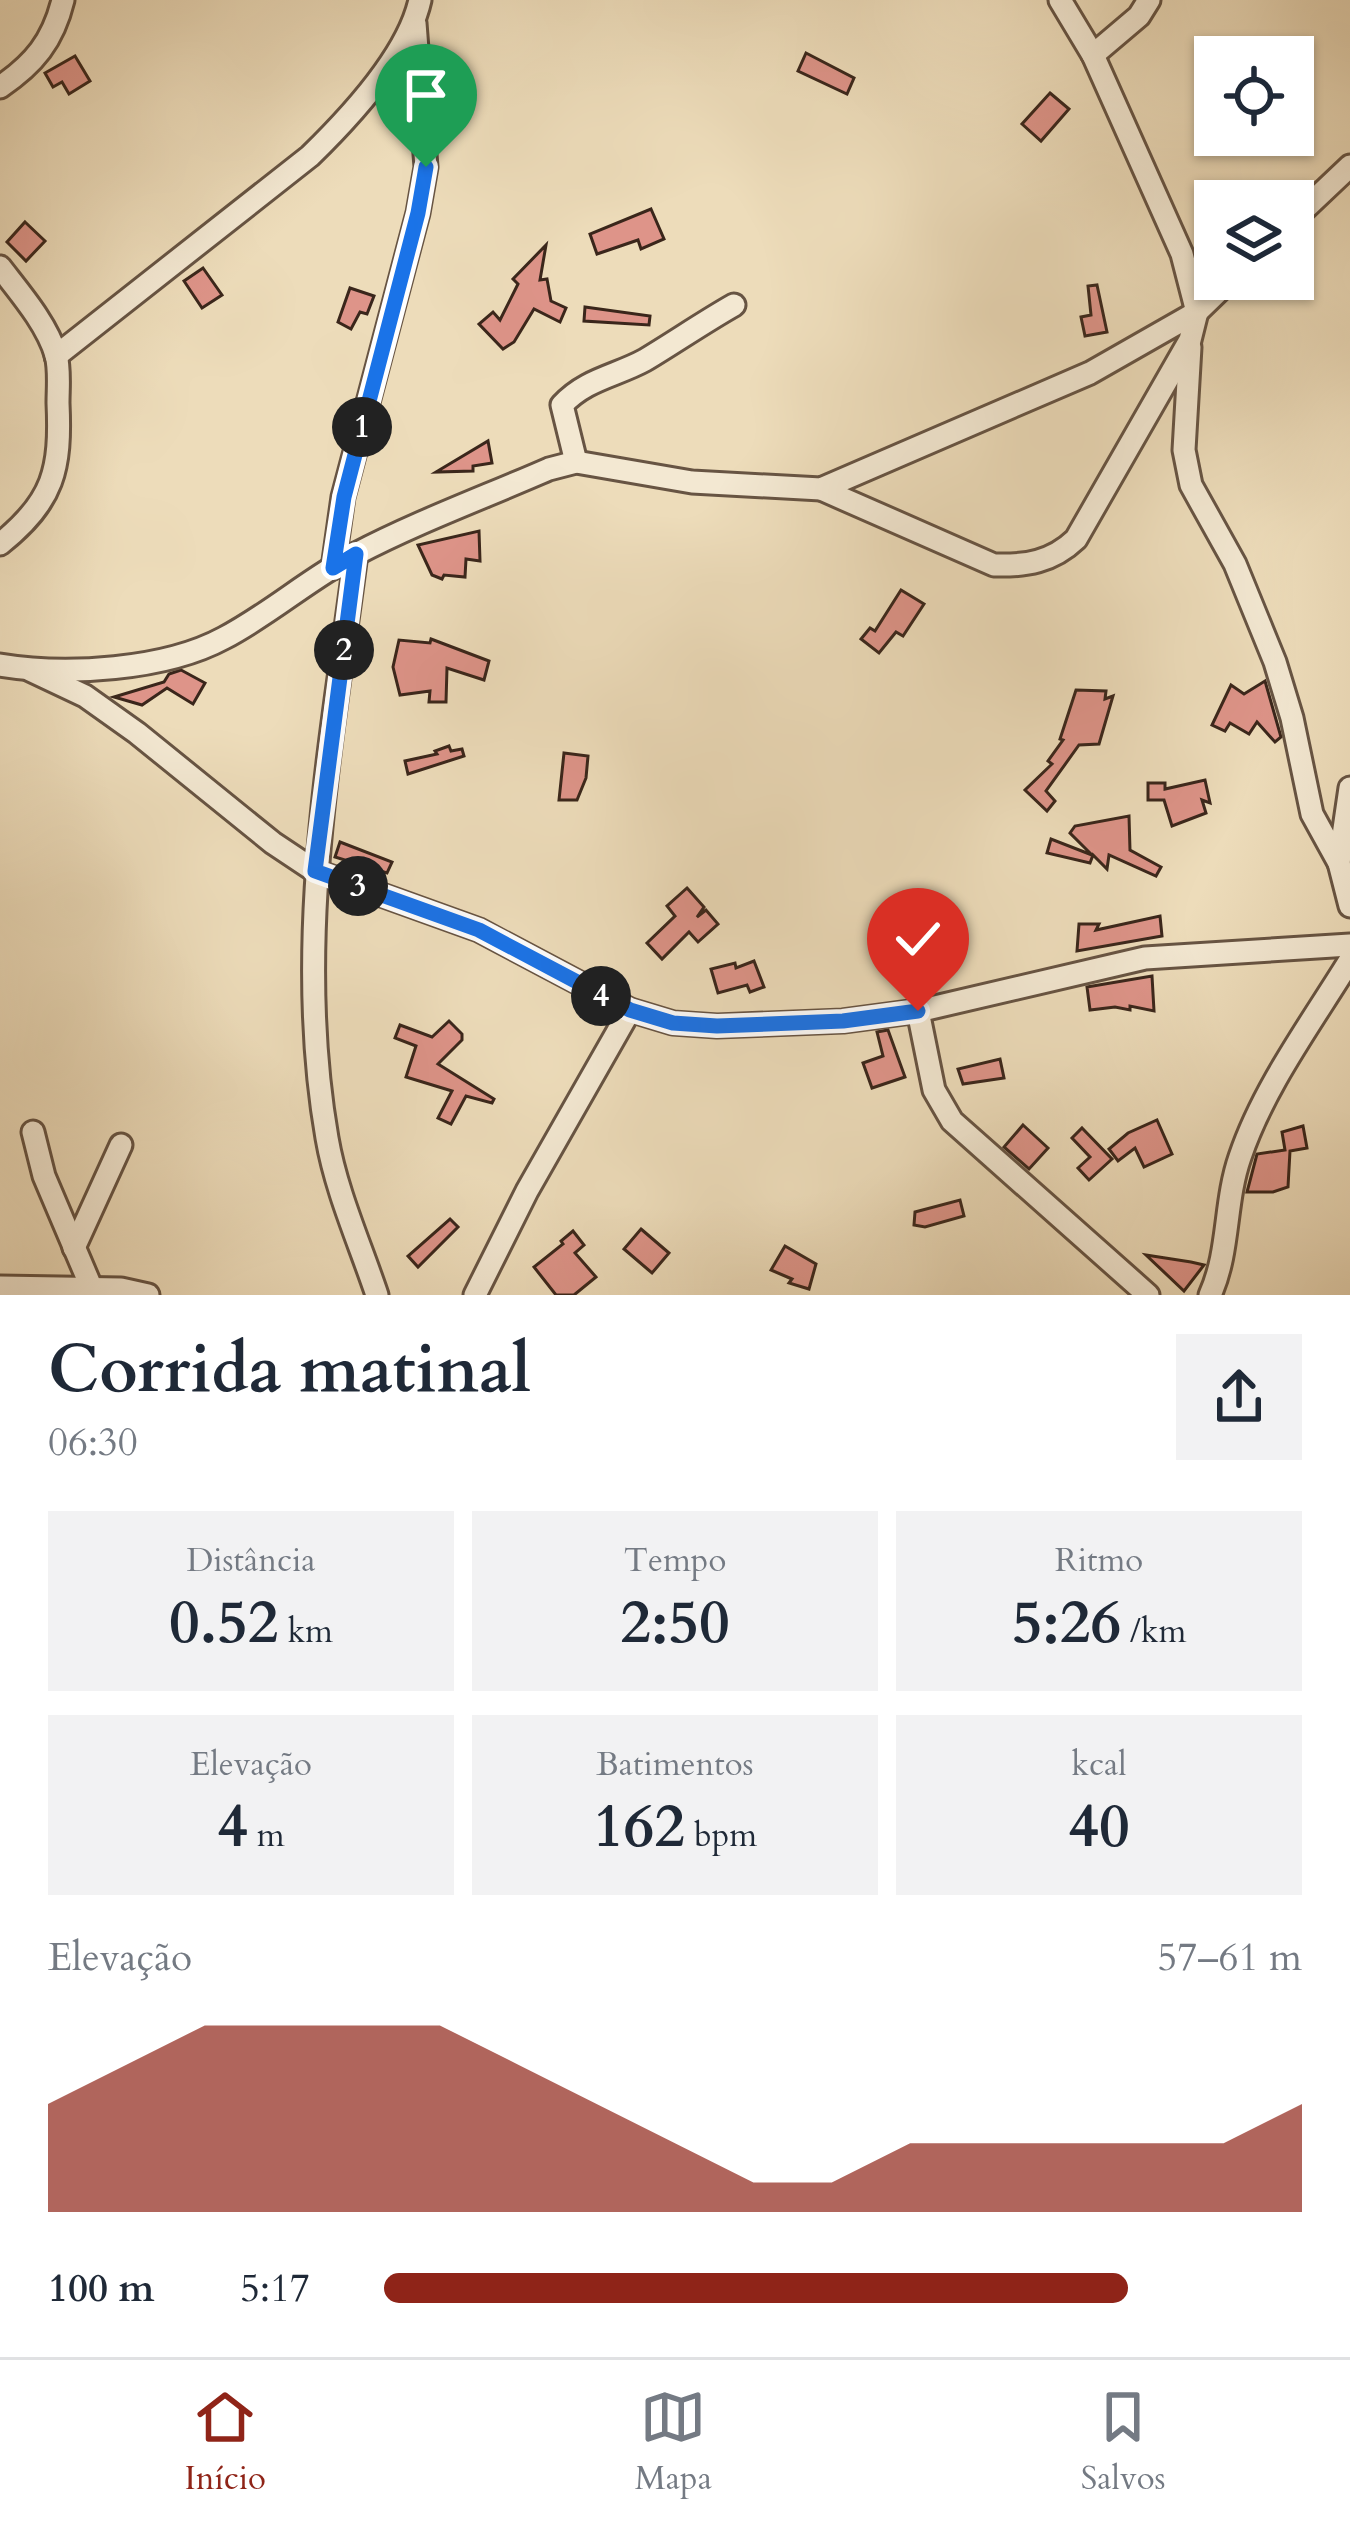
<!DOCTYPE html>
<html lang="pt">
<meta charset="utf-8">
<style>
body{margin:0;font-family:Cardo,serif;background:#f2f2f3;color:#1f2937;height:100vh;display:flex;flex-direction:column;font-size:45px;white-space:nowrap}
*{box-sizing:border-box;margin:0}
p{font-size:39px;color:#747a83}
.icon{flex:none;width:66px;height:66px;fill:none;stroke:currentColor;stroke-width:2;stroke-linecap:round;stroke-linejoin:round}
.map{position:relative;height:1295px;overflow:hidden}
.sheet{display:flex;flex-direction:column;background:#fff;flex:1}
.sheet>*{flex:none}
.fabs{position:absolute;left:1194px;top:36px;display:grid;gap:24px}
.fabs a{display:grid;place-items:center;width:120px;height:120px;border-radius:0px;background:#fff;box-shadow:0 3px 9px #0004;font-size:60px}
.pin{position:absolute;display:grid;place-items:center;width:102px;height:102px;color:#fff;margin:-123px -51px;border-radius:50% 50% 50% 0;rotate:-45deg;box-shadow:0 0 12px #0007}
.pin .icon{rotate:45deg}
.km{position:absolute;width:60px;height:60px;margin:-30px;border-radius:50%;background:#222;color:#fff;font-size:33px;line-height:60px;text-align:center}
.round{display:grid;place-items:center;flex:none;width:126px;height:126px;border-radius:0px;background:#f2f2f3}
.overview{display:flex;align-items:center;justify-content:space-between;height:204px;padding:0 48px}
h1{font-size:66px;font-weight:700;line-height:90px}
.stats{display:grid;grid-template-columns:repeat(3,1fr);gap:18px;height:204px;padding:12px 48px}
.stats div{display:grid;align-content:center;border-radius:0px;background:#f2f2f3;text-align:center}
.stats b{font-size:60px;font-weight:700}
.stats small{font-size:33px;font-weight:400}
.stats p{font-size:33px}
.chart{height:336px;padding:24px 48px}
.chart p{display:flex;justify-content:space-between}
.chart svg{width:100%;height:216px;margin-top:12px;fill:#8f2418;opacity:.7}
ul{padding:0 48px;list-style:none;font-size:39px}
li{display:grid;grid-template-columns:192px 144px 1fr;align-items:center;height:90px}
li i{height:30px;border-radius:15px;background:#8f2418}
.tab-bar{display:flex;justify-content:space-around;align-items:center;height:168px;border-top:3px solid #e0e1e3;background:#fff;font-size:33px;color:#747a83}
.tab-bar a{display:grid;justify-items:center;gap:6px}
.tab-bar .on{color:#8f2418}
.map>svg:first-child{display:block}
</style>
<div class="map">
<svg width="1350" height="1295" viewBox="0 0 1350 1295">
<rect width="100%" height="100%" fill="#eddcba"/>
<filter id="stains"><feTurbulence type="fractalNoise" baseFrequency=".00167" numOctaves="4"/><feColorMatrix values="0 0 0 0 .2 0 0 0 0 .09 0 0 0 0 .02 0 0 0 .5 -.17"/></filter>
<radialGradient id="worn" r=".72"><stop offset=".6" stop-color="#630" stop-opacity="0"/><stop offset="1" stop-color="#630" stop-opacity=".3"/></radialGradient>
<!-- building -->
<g fill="#de9489" stroke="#3a261b" stroke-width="3">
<path d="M806 53 854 78 847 94 798 71Z"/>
<path d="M75 56 90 81 69 94 62 82 53 87 45 73Z"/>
<path d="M1050 93 1069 109 1041 141 1022 124Z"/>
<path d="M651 209 664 239 641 249 638 240 597 254 590 234Z"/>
<path d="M25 222 45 241 26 261 7 242Z"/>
<path d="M546 245 540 280 547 279 551 301 566 308 560 322 534 309 514 342 503 349 479 324 493 312 500 320 518 284 513 279Z"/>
<path d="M203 268 222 295 202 308 184 281Z"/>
<path d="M1097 285 1107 332 1085 336 1081 317 1091 315 1088 286Z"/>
<path d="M350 288 374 296 367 314 360 312 351 329 338 322Z"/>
<path d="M585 307 650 316 649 325 584 321Z"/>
<path d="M488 441 492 463 473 466V471L436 472Z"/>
<path d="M479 531 480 561 466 559 465 577 444 575 442 579 432 575 418 545Z"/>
<path d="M901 590 924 604 903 636 896 632 879 653 861 639 870 628 875 631Z"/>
<path d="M431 639 489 661 484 680 447 668 446 702H429L430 691 400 695 393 667 399 640 430 643Z"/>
<path d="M181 670 205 683 193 704 167 688 142 705 114 697 164 682 169 674Z"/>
<path d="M1265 681 1281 737 1275 742 1257 722 1249 734 1230 723 1225 731 1212 725 1231 685 1244 694Z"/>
<path d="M1076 690 1106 691 1105 699 1113 696 1099 744 1079 745 1046 791 1055 801 1047 811 1025 790 1052 764 1048 761 1063 740 1060 739Z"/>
<path d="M449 746 451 751 462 749 464 756 408 774 405 761 437 754 435 751Z"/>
<path d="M564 753 588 756 586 778 577 800H559Z"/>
<path d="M1205 780 1210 803 1202 800 1206 813 1172 826 1164 800H1148V783H1165V789Z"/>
<path d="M1129 816 1130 850 1161 867 1156 876 1109 855 1107 869 1093 855 1090 863 1047 853 1051 839 1092 855 1070 833 1075 826Z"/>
<path d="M340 842 392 862 387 873 335 857Z"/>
<path d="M687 888 704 907 697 917 706 910 718 924 698 942 689 932 662 959 647 943 675 916 667 906Z"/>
<path d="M1160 916 1162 936 1077 951 1079 924H1099L1096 930Z"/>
<path d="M754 961 764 987 750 992 747 985 718 993 711 969 735 963 736 968Z"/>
<path d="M1152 976 1154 1011 1130 1006V1010L1115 1007 1090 1010 1087 987Z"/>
<path d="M449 1021 462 1034V1040L438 1064 494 1099 492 1103 466 1096 451 1124 438 1118 452 1091 406 1077 416 1046 395 1038 400 1025 432 1037Z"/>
<path d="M888 1030 905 1077 872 1088 863 1063 883 1056 877 1032Z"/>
<path d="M1000 1059 1004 1078 963 1084 958 1069Z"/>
<path d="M1157 1120 1172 1154 1144 1167 1135 1148 1118 1161 1109 1149 1128 1133Z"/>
<path d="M1023 1125 1048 1148 1029 1169 1004 1147Z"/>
<path d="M1303 1126 1307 1148 1290 1151 1288 1187 1273 1192H1247L1257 1154 1285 1150 1282 1132Z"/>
<path d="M1082 1128 1112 1159 1089 1180 1078 1168 1090 1157 1072 1138Z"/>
<path d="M960 1200 964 1216 925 1227 914 1225 915 1212Z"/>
<path d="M450 1219 458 1227 418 1267 408 1256Z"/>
<path d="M641 1229 669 1253 652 1273 624 1249Z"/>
<path d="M573 1231 584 1245 575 1253 596 1277 574 1295H556L534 1267 563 1244 561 1241Z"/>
<path d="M785 1246 816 1264 809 1289 789 1283 792 1279 771 1270Z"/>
<path d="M1146 1255 1191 1262 1204 1265 1184 1291Z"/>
</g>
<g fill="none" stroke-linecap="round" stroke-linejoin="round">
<!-- street casing -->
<g stroke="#675443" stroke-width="27">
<g id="street">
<path d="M1093 55 1139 16 1149 0"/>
<path d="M0 87C34 64 53 41 63 0"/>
<path d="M1293 220 1350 166"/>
<path d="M0 267C20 293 47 324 56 355 60 369 58 388 58 403 61 469 54 501 0 544"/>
<path d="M1190 347 1184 450 1191 485 1235 564 1275 662 1292 718 1312 814 1339 863"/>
<path d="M56 356 310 156C350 117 408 55 420 0"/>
<path d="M576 462 562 405C586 379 616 376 645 360 675 342 704 322 734 305"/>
<path d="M821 489 994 565C1026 566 1052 562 1076 539L1190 340 1197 312 1182 254 1093 55 1060 0"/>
<path d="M356 554C331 746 293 944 327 1138 336 1191 360 1244 377 1295"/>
<path d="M333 568 343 497 418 213 426 167 415 23"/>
<path d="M0 665C66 676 165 670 224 638 270 614 310 578 356 554 417 522 485 497 549 469L576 462 692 482 821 489 1090 373 1197 312 1231 279"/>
<path d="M30 670 85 696 137 733 273 843 315 871 479 930 630 1010 673 1023 717 1026 843 1021 918 1011 1145 958 1350 945"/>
<path d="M1350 788 1339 863 1350 906"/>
<path d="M918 1011 934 1090 952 1121 1148 1295"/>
<path d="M33 1132 44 1176 92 1289"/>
<path d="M74 1248 121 1145"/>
<path d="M0 1287 121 1289 148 1295"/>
<path d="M475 1295 527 1191 630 1010"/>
<path d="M1210 1295C1230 1251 1224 1203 1240 1157 1263 1088 1312 1022 1350 960"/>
</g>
</g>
<!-- street -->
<use href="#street" stroke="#f3e8d2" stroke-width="21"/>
</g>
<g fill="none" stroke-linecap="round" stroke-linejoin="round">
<!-- route casing -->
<g stroke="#fff" stroke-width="24">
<path id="route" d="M426 167 418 213 344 497 333 568 356 554 315 871 479 930 630 1010 673 1023 717 1026 843 1021 918 1011"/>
</g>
<!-- route -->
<use href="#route" stroke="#1a73e8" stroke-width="15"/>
</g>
<rect width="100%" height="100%" filter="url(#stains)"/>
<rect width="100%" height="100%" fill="url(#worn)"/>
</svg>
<div class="fabs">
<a><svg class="icon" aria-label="locate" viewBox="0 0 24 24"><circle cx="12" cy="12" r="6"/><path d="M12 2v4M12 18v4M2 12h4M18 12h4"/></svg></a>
<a><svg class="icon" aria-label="layers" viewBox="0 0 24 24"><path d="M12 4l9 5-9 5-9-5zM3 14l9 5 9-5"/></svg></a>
</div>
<div class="pin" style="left:426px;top:167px;background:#1e9e55"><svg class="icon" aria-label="arrive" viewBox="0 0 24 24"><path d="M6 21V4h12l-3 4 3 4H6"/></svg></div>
<div class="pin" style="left:918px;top:1011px;background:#d93025"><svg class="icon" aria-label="check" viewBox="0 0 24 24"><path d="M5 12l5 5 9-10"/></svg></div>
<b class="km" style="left:362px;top:427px">1</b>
<b class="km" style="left:344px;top:650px">2</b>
<b class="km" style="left:358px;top:886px">3</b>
<b class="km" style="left:601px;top:996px">4</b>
</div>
<section class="sheet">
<div class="overview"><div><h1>Corrida matinal</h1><p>06:30</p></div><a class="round"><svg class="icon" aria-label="share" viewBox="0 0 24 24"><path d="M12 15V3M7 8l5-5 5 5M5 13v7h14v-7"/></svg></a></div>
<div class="stats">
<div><p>Distância</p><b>0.52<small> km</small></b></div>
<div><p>Tempo</p><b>2:50</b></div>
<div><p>Ritmo</p><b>5:26<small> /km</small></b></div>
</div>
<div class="stats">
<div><p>Elevação</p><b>4<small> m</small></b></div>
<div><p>Batimentos</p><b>162<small> bpm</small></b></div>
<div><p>kcal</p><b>40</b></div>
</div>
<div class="chart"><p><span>Elevação</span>57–61 m</p>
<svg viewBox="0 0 160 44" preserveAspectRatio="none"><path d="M0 44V22L10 14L20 6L30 6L40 6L50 6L60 14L70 22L80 30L90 38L100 38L110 30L120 30L130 30L140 30L150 30L160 22V44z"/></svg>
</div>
<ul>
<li><b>100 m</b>5:17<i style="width:81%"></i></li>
</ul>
</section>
<nav class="tab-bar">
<a class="on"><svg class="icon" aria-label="home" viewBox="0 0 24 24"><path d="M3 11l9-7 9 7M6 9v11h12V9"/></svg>Início</a>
<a><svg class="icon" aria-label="map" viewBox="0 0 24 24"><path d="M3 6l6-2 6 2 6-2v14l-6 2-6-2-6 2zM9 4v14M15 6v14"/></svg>Mapa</a>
<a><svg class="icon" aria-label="saved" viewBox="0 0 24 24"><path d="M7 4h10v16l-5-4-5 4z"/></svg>Salvos</a>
</nav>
